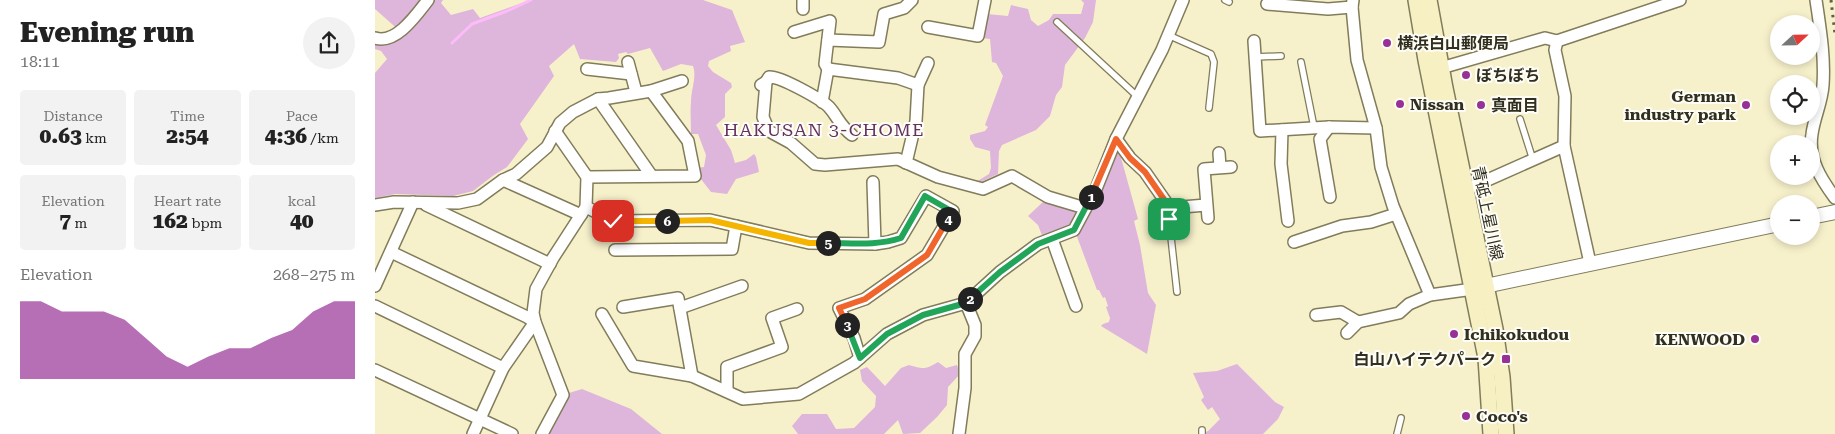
<!DOCTYPE html>
<meta charset="utf-8">
<style>
body{margin:0;font-family:"Roboto Serif","Noto Sans JP",serif;background:#f2f2f2;color:#222;height:100vh;display:flex;flex-direction:column;font-size:19px;white-space:nowrap}
*{box-sizing:border-box;margin:0}
p{font-size:16px;color:#767676}
.icon{flex:none;width:28px;height:28px;fill:none;stroke:currentColor;stroke-width:2;stroke-linecap:round;stroke-linejoin:round}
.map{position:relative;flex:1;overflow:hidden}
.panel{display:flex;flex-direction:column;background:#fff;width:375px}
.panel>*{flex:none}
.needle{width:32px;rotate:68deg}
.buttons{position:absolute;left:1395px;top:15px;display:grid;gap:10px}
.buttons a{display:grid;place-items:center;width:50px;height:50px;border-radius:50%;background:#fff;box-shadow:0 2px 8px #0003;font-size:25px}
.pin{position:absolute;display:grid;place-items:center;width:42px;height:42px;color:#fff;margin:-21px;border-radius:10px;box-shadow:0 2px 8px #0006}
.km{position:absolute;width:25px;height:25px;margin:-12px;border-radius:50%;background:#222;color:#fff;font-size:14px;line-height:25px;text-align:center}
.round{display:grid;place-items:center;flex:none;width:52px;height:52px;border-radius:26px;background:#f2f2f2}
.head{display:flex;align-items:center;justify-content:space-between;height:85px;padding:0 20px}
h1{font-size:28px;font-weight:800;line-height:38px}
.metrics{display:grid;grid-template-columns:repeat(3,1fr);gap:8px;height:85px;padding:5px 20px}
.metrics div{display:grid;align-content:center;border-radius:5px;background:#f2f2f2;text-align:center}
.metrics b{font-size:21px;font-weight:800}
.metrics small{font-size:14px;font-weight:400}
.metrics p{font-size:14px}
.chart{height:140px;padding:10px 20px}
.chart p{display:flex;justify-content:space-between}
.chart svg{width:100%;height:90px;margin-top:5px;fill:#983195;opacity:.7}
main{display:flex;flex:1;min-height:0}
.map>svg:first-child{display:block}
</style>
<main>
<section class="panel">
<div class="head"><div><h1>Evening run</h1><p>18:11</p></div><a class="round"><svg class="icon" aria-label="share" viewBox="0 0 24 24"><path d="M12 15V3M7 8l5-5 5 5M5 13v7h14v-7"/></svg></a></div>
<div class="metrics">
<div><p>Distance</p><b>0.63<small> km</small></b></div>
<div><p>Time</p><b>2:54</b></div>
<div><p>Pace</p><b>4:36<small> /km</small></b></div>
</div>
<div class="metrics">
<div><p>Elevation</p><b>7<small> m</small></b></div>
<div><p>Heart rate</p><b>162<small> bpm</small></b></div>
<div><p>kcal</p><b>40</b></div>
</div>
<div class="chart"><p><span>Elevation</span>268–275 m</p>
<svg viewBox="0 0 160 44" preserveAspectRatio="none"><path d="M0 44V6L10 6L20 11L30 11L40 11L50 15L60 24L70 33L80 38L90 33L100 29L110 29L120 24L130 20L140 11L150 6L160 6V44z"/></svg>
</div>
</section>
<div class="map">
<svg width="1460" height="434" viewBox="0 0 1460 434">
<rect width="100%" height="100%" fill="#f7f1cb"/>
<!-- green -->
<g fill="#deb5db">
<path d="M0 0H68L66 3 76 15 98 9 105 18 155 0H328L357 10 370 42 355 46 356 51 334 61 333 66 338 72 356 83 357 87 350 94V117L341 125 356 150 360 163 371 160 379 154 381 157 384 172 361 179 352 194 336 192 322 174 321 168 329 167 331 155 323 134H316C316 123 315 112 316 102 316 89 322 77 318 66L306 64 288 71 275 48 253 54 251 52 243 54 244 58 241 62 205 59 199 44 174 66 179 76 145 124 153 139 132 167 119 175 98 191 78 196 20 194 0 198V73L12 59 6 51 0 49V41L27 33 0 9Z"/>
<path d="M706 0H721L718 22 710 38 690 65 687 87 681 95 675 116 661 130 627 145 624 151 623 174 603 183 601 182 614 174 616 168 615 151 600 147 595 139V135L610 131 613 127 610 125 628 76 621 63 617 62 615 39 607 38 612 14 633 16 636 5 653 9 656 20 663 26 674 20 678 14H706L709 3Z"/>
<path d="M741 151 745 154 763 219 759 221 765 245 773 293 781 305 772 354 726 326 728 324 734 322 735 318 731 307 733 306 730 297 728 298 724 290H722L701 234Z"/>
<path d="M669 201 702 211 703 214 694 228 668 238 663 225 653 216Z"/>
<path d="M563 362 571 368 582 365 585 374 573 387 572 405 562 417 545 433 528 434 523 420 509 434H423L417 426 427 414H452L461 429 479 428 500 407 501 396 487 381 485 370 492 367 510 386 526 368 534 365C548 369 550 370 563 362Z"/>
<path d="M862 364 900 402 909 407 903 419 888 434H825L833 431 845 419 837 407 833 410 826 400 829 397 818 373 842 371Z"/>
<path d="M207 389 256 409 287 434H172L194 393Z"/>
</g>
<g fill="none" stroke-linecap="round" stroke-linejoin="round">
<!-- stream -->
<path stroke="#febbf9" stroke-width="3" d="M77 43 97 24 132 11 156 0"/>
<!-- service casing -->
<g stroke="#817c5a" stroke-width="8">
<g id="service">
<path d="M850 0 854 2"/>
<path d="M682 22 763 97"/>
<path d="M793 35 836 54 839 62 834 108"/>
<path d="M880 57 906 56"/>
<path d="M926 62 939 127"/>
<path d="M1145 119 1158 160"/>
<path d="M795 208 794 219 802 292"/>
<path d="M827 430V434"/>
<path d="M1022 434 1026 418"/>
</g>
</g>
<!-- minor casing -->
<g stroke="#817c5a" stroke-width="14">
<g id="minor">
<path d="M428 0V9"/>
<path d="M1441 0C1445 28 1450 56 1448 85 1447 102 1439 118 1437 134 1433 159 1446 179 1460 198"/>
<path d="M892 4 953 9 977 7 978 0"/>
<path d="M977 7 982 60 1001 128 1006 167 1018 206 1055 295"/>
<path d="M553 27 603 36 610 0"/>
<path d="M419 32 455 21 450 64 453 69"/>
<path d="M0 38C21 45 42 14 53 0"/>
<path d="M453 40 504 42 509 14 529 8 537 0"/>
<path d="M879 41 885 131 954 127 1001 128"/>
<path d="M1182 41 1180 50 1190 96 1189 146 1215 263"/>
<path d="M253 62 261 92"/>
<path d="M1066 68 1170 38 1182 41 1305 0"/>
<path d="M212 69 256 74"/>
<path d="M391 82 394 77C405 76 446 99 454 107 463 117 464 125 477 135"/>
<path d="M386 85 391 82 388 117 394 131 416 143 440 164 450 165 523 159 563 177 608 189 637 176 673 197 710 208"/>
<path d="M223 99 276 175"/>
<path d="M447 102 453 69 523 78 543 85"/>
<path d="M954 127 945 139 955 197"/>
<path d="M907 130 906 164 913 221"/>
<path d="M741 139 755 158 770 172 795 208 831 205"/>
<path d="M844 153 845 167"/>
<path d="M531 163 541 121 543 85 553 63"/>
<path d="M212 177 320 176 313 141 276 91"/>
<path d="M128 180 206 215"/>
<path d="M498 182 500 244"/>
<path d="M1090 190 1189 146"/>
<path d="M0 205 19 202 83 203 102 199 128 180 141 174 172 147 185 123 198 112 223 99 234 98 276 91 307 81"/>
<path d="M51 205 175 264"/>
<path d="M211 207 239 221 335 220 434 243 500 244 513 242 526 238 551 196 578 211 552 255 490 299 464 308 479 338 485 358"/>
<path d="M833 218 829 169 856 167"/>
<path d="M677 239 701 306"/>
<path d="M919 242 967 226 996 222 1021 214"/>
<path d="M240 250 357 249 361 226"/>
<path d="M16 252 152 317 160 322 128 368 98 434"/>
<path d="M0 286 38 202"/>
<path d="M0 306 128 368"/>
<path d="M248 307 303 298 317 376"/>
<path d="M305 308 367 286"/>
<path d="M227 314 258 366 317 376 368 399 424 394 479 363 512 334 548 315 591 303"/>
<path d="M941 315 966 312 983 322"/>
<path d="M972 333 983 322 1024 313 1034 304 1055 295 1098 289"/>
<path d="M0 370 137 434"/>
<path d="M352 391V367L407 347 397 318 422 309"/>
<path d="M167 434 188 395 160 322 158 313 161 289 178 258 211 207 212 177 180 131"/>
<path d="M584 434 590 388V354L600 336V325L591 303 625 272 663 244 699 230 721 189 741 139 787 50 808 0"/>
</g>
</g>
<!-- tertiary casing -->
<g stroke="#817c5a" stroke-width="16">
<g id="tertiary">
<path d="M1436 217 1460 212"/>
<path d="M1101 288 1404 224"/>
</g>
</g>
<!-- secondary casing -->
<g stroke="#817c5a" stroke-width="18">
<g id="secondary">
<path d="M1041 0 1051 60 1111 358 1116 434"/>
<path d="M1054 0 1070 88 1120 329 1127 377 1131 434"/>
</g>
</g>
<!-- service -->
<use href="#service" stroke="#fff" stroke-width="5.5"/>
<!-- minor -->
<use href="#minor" stroke="#fff" stroke-width="11"/>
<!-- tertiary -->
<use href="#tertiary" stroke="#fff" stroke-width="14"/>
<!-- secondary -->
<use href="#secondary" stroke="#f7f0c2" stroke-width="15"/>
<!-- rail -->
<path stroke="#615e49" stroke-width="3" stroke-dasharray="2.5 5" stroke-linecap="butt" d="M1456 0 1460 34"/>
</g>
<g fill="none" stroke-linecap="round" stroke-linejoin="round">
<!-- split-1 casing -->
<g stroke="#fff" stroke-width="10">
<path id="split-1" d="M716 197 741 139 755 158 770 172 795 208 794 219"/>
</g>
<!-- split-2 casing -->
<g stroke="#fff" stroke-width="10">
<path id="split-2" d="M595 299 625 272 663 244 699 230 716 197"/>
</g>
<!-- split-3 casing -->
<g stroke="#fff" stroke-width="10">
<path id="split-3" d="M472 325 485 358 512 334 548 315 591 303 595 299"/>
</g>
<!-- split-4 casing -->
<g stroke="#fff" stroke-width="10">
<path id="split-4" d="M472 325 464 308 490 299 552 255 573 219"/>
</g>
<!-- split-5 casing -->
<g stroke="#fff" stroke-width="10">
<path id="split-5" d="M453 243C477 243 502 246 526 238L550 196 578 212 573 219"/>
</g>
<!-- split-6 casing -->
<g stroke="#fff" stroke-width="10">
<path id="split-6" d="M292 221 335 220 434 243H453"/>
</g>
<!-- split-7 casing -->
<g stroke="#fff" stroke-width="10">
<path id="split-7" d="M238 221H292"/>
</g>
<!-- split-1 -->
<use href="#split-1" stroke="#f0652b" stroke-width="6"/>
<!-- split-2 -->
<use href="#split-2" stroke="#22a559" stroke-width="6"/>
<!-- split-3 -->
<use href="#split-3" stroke="#22a559" stroke-width="6"/>
<!-- split-4 -->
<use href="#split-4" stroke="#f0652b" stroke-width="6"/>
<!-- split-5 -->
<use href="#split-5" stroke="#22a559" stroke-width="6"/>
<!-- split-6 -->
<use href="#split-6" stroke="#f5b400" stroke-width="6"/>
<!-- split-7 -->
<use href="#split-7" stroke="#f5b400" stroke-width="6"/>
</g>
<!-- markers -->
<g fill="#983195" stroke="#fefdf6" stroke-width="2">
<circle cx="1012" cy="43" r="5"/>
<circle cx="1091" cy="75" r="5"/>
<circle cx="1025" cy="104" r="5"/>
<circle cx="1106" cy="105" r="5"/>
<circle cx="1371" cy="105" r="5"/>
<circle cx="1079" cy="334" r="5"/>
<circle cx="1380" cy="339" r="5"/>
<rect x="1126" y="354" width="10" height="10" rx="2.5"/>
<circle cx="1091" cy="416" r="5"/>
</g>
<g text-anchor="middle" stroke-width="4" stroke-linejoin="round" paint-order="stroke">
<!-- poi labels -->
<g font-size="16" font-weight="bold" fill="#312f20" stroke="#fefdf6" text-anchor="start">
<text x="1022" y="49">横浜白山郵便局</text>
<text x="1101" y="81">ぼちぼち</text>
<text x="1361" y="102" text-anchor="end">German<tspan x="1361" dy="18">industry park</tspan></text>
<text x="1035" y="110">Nissan</text>
<text x="1116" y="111">真面目</text>
<text x="1089" y="340">Ichikokudou</text>
<text x="1370" y="345" text-anchor="end">KENWOOD</text>
<text x="1121" y="365" text-anchor="end">白山ハイテクパーク</text>
<text x="1101" y="422">Coco's</text>
</g>
<!-- street labels -->
<g font-size="16" fill="#312f20" stroke="#fefdf6">
<text transform="translate(1113 213) rotate(78)" y="6">青砥上星川線</text>
</g>
<!-- neighbourhood labels -->
<g font-size="18" letter-spacing="1" fill="#643161" stroke="#fefdf6">
<text x="449" y="136">HAKUSAN 3-CHOME</text>
</g>
</g>
</svg>
<div class="buttons">
<a><svg class="needle" viewBox="-14 -14 28 28"><path d="M0-13l5 13h-10z" fill="#e53935"/><path d="M0 13l5-13h-10z" fill="#767676"/></svg></a>
<a><svg class="icon" aria-label="locate" viewBox="0 0 24 24"><circle cx="12" cy="12" r="6"/><path d="M12 2v4M12 18v4M2 12h4M18 12h4"/></svg></a>
<a>+</a>
<a>−</a>
</div>
<div class="pin" style="left:794px;top:219px;background:#1e9e55"><svg class="icon" aria-label="arrive" viewBox="0 0 24 24"><path d="M6 21V4h12l-3 4 3 4H6"/></svg></div>
<div class="pin" style="left:238px;top:221px;background:#d93025"><svg class="icon" aria-label="check" viewBox="0 0 24 24"><path d="M5 12l5 5 9-10"/></svg></div>
<b class="km" style="left:716px;top:197px">1</b>
<b class="km" style="left:595px;top:299px">2</b>
<b class="km" style="left:472px;top:325px">3</b>
<b class="km" style="left:573px;top:219px">4</b>
<b class="km" style="left:453px;top:243px">5</b>
<b class="km" style="left:292px;top:221px">6</b>
</div>
</main>
